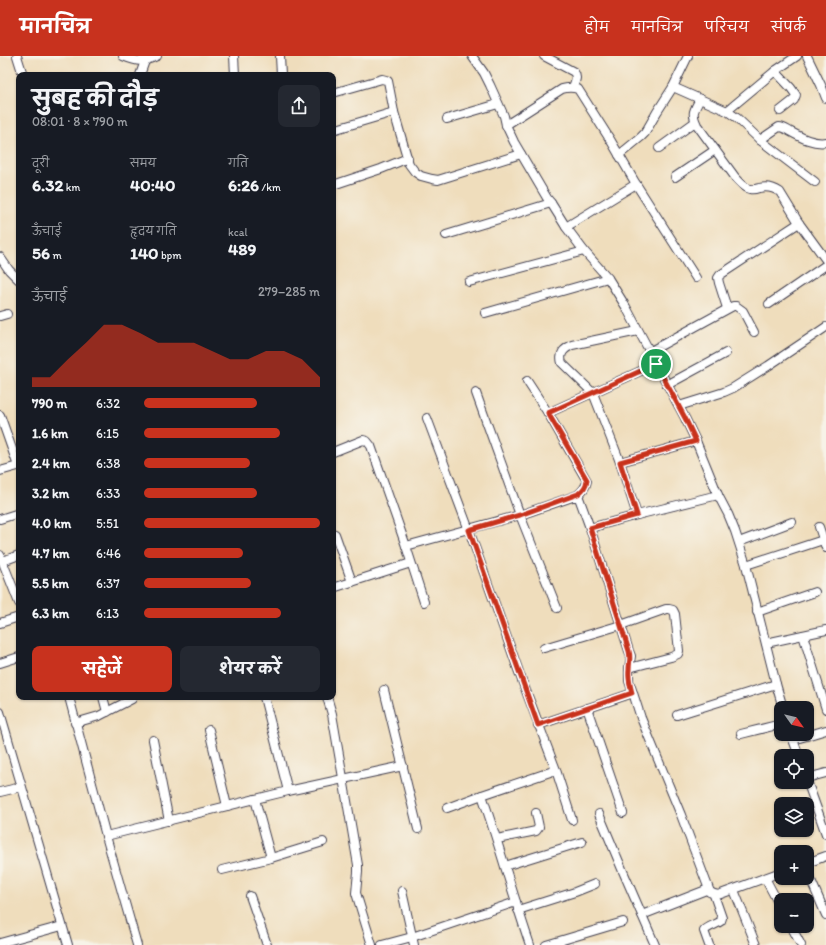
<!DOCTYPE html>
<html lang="hi">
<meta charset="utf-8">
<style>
body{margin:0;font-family:Itim,"Playpen Sans Deva",sans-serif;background:#242831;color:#f1f3f6;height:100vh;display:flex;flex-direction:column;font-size:15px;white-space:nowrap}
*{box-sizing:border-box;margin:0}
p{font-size:13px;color:#9ea1a6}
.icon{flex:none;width:22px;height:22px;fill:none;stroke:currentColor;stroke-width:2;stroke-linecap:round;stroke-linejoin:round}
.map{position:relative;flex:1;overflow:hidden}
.sheet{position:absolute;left:16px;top:16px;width:320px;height:628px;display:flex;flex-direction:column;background:#171b24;border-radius:8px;box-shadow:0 1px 3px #0004}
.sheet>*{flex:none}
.needle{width:26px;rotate:124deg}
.buttons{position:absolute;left:774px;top:645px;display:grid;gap:8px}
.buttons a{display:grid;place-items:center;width:40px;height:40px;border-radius:8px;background:#171b24;box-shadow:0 1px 3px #0004;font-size:20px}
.pin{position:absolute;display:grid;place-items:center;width:34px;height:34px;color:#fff;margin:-17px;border:2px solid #fff;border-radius:50%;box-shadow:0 1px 4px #0007}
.round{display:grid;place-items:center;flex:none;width:42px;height:42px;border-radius:8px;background:#242831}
.overview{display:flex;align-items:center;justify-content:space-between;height:68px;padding:0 16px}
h1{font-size:22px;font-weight:700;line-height:30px}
.figures{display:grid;grid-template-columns:repeat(3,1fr);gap:6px;height:68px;padding:4px 16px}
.figures div{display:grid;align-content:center}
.figures b{font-size:17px;font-weight:700}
.figures small{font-size:11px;font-weight:400}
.figures p{font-size:11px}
.chart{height:112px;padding:8px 16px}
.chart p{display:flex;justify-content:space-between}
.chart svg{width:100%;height:72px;margin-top:4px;fill:#c8321e;opacity:.7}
.action{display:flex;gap:8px;margin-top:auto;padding:8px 16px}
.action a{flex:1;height:46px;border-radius:8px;background:#c8321e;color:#fff;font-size:16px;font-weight:700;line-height:46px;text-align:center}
.action a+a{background:#242831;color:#f1f3f6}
ul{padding:0 16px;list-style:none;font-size:13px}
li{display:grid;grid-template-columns:64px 48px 1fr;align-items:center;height:30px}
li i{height:10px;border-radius:5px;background:#c8321e}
header{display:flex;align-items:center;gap:24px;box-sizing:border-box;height:56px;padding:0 20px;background:#c8321e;color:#fff}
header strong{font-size:19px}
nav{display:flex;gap:22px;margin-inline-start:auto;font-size:14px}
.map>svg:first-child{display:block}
</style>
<header>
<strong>मानचित्र</strong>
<nav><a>होम</a><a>मानचित्र</a><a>परिचय</a><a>संपर्क</a></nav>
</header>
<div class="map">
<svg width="826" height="889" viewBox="0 0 826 889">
<rect width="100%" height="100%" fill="#f7f3e8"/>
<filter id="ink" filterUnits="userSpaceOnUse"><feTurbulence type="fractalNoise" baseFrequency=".025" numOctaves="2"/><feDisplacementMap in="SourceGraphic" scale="8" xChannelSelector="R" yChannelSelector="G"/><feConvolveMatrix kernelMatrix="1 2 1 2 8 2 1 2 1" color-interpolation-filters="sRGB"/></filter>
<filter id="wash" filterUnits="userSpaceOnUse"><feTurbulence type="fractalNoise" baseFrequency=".012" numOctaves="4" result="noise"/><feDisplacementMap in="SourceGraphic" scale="16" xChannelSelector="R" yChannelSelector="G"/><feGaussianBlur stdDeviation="0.9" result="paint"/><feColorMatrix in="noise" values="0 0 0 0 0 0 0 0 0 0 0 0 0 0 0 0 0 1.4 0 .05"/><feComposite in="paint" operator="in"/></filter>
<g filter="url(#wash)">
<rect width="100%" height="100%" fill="#efddbc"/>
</g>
<g filter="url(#ink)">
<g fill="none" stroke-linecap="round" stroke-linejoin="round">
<!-- street casing -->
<g stroke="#413e4e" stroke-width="10">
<g id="street">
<path d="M17 0 23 19"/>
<path d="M123 0C138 6 142 7 157 0"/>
<path d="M234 0 235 19"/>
<path d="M280 0 281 19"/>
<path d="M472 0 484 17 490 29 504 60 506 69 514 86 547 142 551 147 566 171 584 195 608 222 626 251 685 362 696 385 718 439 728 458 735 475 746 509 776 628 783 652"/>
<path d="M544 0 574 16C578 21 575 26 573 31"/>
<path d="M807 0 821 29 826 42"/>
<path d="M775 15 791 32 796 39 794 44 780 55"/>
<path d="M140 19 145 5"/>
<path d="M673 31 727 55 737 62 760 84 815 126"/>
<path d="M333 37 382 23 386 24 388 25 394 56 409 108 415 116 421 120 432 123 438 124 521 98"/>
<path d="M700 43C694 55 691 56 697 69L735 121C739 125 744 132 750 133 753 134 756 133 759 132 767 130 773 131 780 136L799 167 826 204"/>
<path d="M727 55 775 15 797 0"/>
<path d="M447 63 498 48"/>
<path d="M506 69 562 33C568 31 572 31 578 33L611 85 636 128 696 222"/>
<path d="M333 74 394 56"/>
<path d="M760 84 779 71C784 71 787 74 791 76 802 82 814 88 826 86"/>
<path d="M659 92 695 66"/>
<path d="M619 99 641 81 645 77 657 56 673 31 688 0"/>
<path d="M675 121 715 94"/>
<path d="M333 129 381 113 408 102"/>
<path d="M566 171 636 128"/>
<path d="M446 179 551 147"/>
<path d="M0 201 9 214 19 224"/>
<path d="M469 226 584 195"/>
<path d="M769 248 826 209"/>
<path d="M727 252 719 227 718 222 720 219 799 167"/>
<path d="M485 257 608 222"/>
<path d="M0 260 7 258"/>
<path d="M649 296 733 250H736L743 255 754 276"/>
<path d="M527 325 548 357"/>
<path d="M667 329 726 297"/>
<path d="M476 337 520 459 557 552"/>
<path d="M679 350 724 336 733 332 768 310 826 271"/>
<path d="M0 359 18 410 0 415"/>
<path d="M427 362 469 474 520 619 556 714 482 739 447 752"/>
<path d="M333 396 363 384 367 385 371 390 406 490 424 546"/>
<path d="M620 406 696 385"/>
<path d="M578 439C583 434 586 431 587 425L548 357 656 308"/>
<path d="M637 459 718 439"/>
<path d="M0 463 19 457"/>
<path d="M819 471 826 492"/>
<path d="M590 472 637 459 620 406 593 337 562 307C559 297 564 293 572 289L638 275"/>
<path d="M335 478 352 526"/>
<path d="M739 486 792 466"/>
<path d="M406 490 520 459 578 439 590 472 629 595 631 600 629 612V625L633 637 641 662 681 759 710 836"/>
<path d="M0 499 19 547"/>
<path d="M3 505 19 499"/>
<path d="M746 509 823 484"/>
<path d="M333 532 411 507"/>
<path d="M757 556 815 536"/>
<path d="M0 567 19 561"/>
<path d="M803 579 826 653"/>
<path d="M766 587 826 574"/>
<path d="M544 592 621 569 666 553H669L673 554 675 558 679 595 678 598 671 601 629 612"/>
<path d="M0 607 19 601"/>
<path d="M384 634 418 773"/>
<path d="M69 641 106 780 137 889"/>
<path d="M103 641 107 656"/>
<path d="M264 641 288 735"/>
<path d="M327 641 332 658 358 809V816L356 837 372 889"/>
<path d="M587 652 623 757"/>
<path d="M0 656 68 889"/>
<path d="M677 659 776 628"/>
<path d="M75 667 99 660 132 643 133 641"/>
<path d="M538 669 633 637"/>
<path d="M209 674 227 750"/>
<path d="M741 678 781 668"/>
<path d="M791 678 799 700"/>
<path d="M153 684 169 765"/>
<path d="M793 684 826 674"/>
<path d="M556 714 572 764"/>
<path d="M807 722 826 717"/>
<path d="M807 725 826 778"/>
<path d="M0 736 21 731"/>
<path d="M482 739C499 789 513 839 530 889"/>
<path d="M255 743 271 802"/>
<path d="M599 758 622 813 655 889"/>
<path d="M106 780 288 735 403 710"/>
<path d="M497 783 536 775 539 771 536 757"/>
<path d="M807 807 826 800"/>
<path d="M505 810 582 786"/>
<path d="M222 814 271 802 323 786"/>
<path d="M807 815 826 859"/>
<path d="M765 822 781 852"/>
<path d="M734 834 756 889"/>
<path d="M402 835 414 889"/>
<path d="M250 840 267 889"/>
<path d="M518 854 575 836 595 828"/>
<path d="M642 859 706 834C710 836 713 838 718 839L781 816"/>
<path d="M791 870 801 889"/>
<path d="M0 887 62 870"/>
<path d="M382 889 412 881 516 846"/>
<path d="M546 889 623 866"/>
<path d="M709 889 704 875C708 870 716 869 721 865L722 862 714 839"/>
</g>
</g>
<!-- street -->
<use href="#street" stroke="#fff" stroke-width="8"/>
</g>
</g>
<g fill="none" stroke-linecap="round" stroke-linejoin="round" filter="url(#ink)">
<!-- route casing -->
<g stroke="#fff" stroke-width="8">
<path id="route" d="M656 308 685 362 696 385 620 406 637 459 590 472 629 595C631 602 629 607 629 614 628 623 630 630 632 637L538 669 469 474 520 459 578 438C583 434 586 431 587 424L548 357Z"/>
</g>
<!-- route -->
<use href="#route" stroke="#c8321e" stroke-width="5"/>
</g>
</svg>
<div class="buttons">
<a><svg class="needle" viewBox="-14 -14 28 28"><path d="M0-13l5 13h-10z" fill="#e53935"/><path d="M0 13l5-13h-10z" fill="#9ea1a6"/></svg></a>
<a><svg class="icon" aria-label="locate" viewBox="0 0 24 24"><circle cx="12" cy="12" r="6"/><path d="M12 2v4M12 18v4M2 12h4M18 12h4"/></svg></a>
<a><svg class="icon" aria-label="layers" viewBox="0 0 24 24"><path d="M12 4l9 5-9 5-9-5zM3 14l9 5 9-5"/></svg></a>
<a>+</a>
<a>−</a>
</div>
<div class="pin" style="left:656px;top:308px;background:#1e9e55"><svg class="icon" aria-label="arrive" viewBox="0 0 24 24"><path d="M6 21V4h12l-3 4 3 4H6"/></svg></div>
<section class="sheet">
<div class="overview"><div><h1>सुबह की दौड़</h1><p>08:01 · 8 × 790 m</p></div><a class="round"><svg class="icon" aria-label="share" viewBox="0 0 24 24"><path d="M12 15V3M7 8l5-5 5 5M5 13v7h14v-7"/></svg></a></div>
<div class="figures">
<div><p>दूरी</p><b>6.32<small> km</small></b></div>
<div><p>समय</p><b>40:40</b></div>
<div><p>गति</p><b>6:26<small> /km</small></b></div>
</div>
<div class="figures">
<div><p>ऊँचाई</p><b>56<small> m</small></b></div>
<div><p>हृदय गति</p><b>140<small> bpm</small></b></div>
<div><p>kcal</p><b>489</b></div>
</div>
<div class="chart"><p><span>ऊँचाई</span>279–285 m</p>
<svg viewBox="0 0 160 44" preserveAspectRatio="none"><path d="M0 44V38L10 38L20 27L30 17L40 6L50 6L60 11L70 17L80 17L90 17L100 22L110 27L120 27L130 22L140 22L150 27L160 38V44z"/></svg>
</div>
<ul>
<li><b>790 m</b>6:32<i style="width:64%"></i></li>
<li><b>1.6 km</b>6:15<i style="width:77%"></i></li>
<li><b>2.4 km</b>6:38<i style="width:60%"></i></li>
<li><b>3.2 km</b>6:33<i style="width:64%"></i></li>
<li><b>4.0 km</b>5:51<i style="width:100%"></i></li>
<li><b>4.7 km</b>6:46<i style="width:56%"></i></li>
<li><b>5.5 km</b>6:37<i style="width:61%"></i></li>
<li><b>6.3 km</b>6:13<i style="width:78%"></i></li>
</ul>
<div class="action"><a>सहेजें</a><a>शेयर करें</a></div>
</section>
</div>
